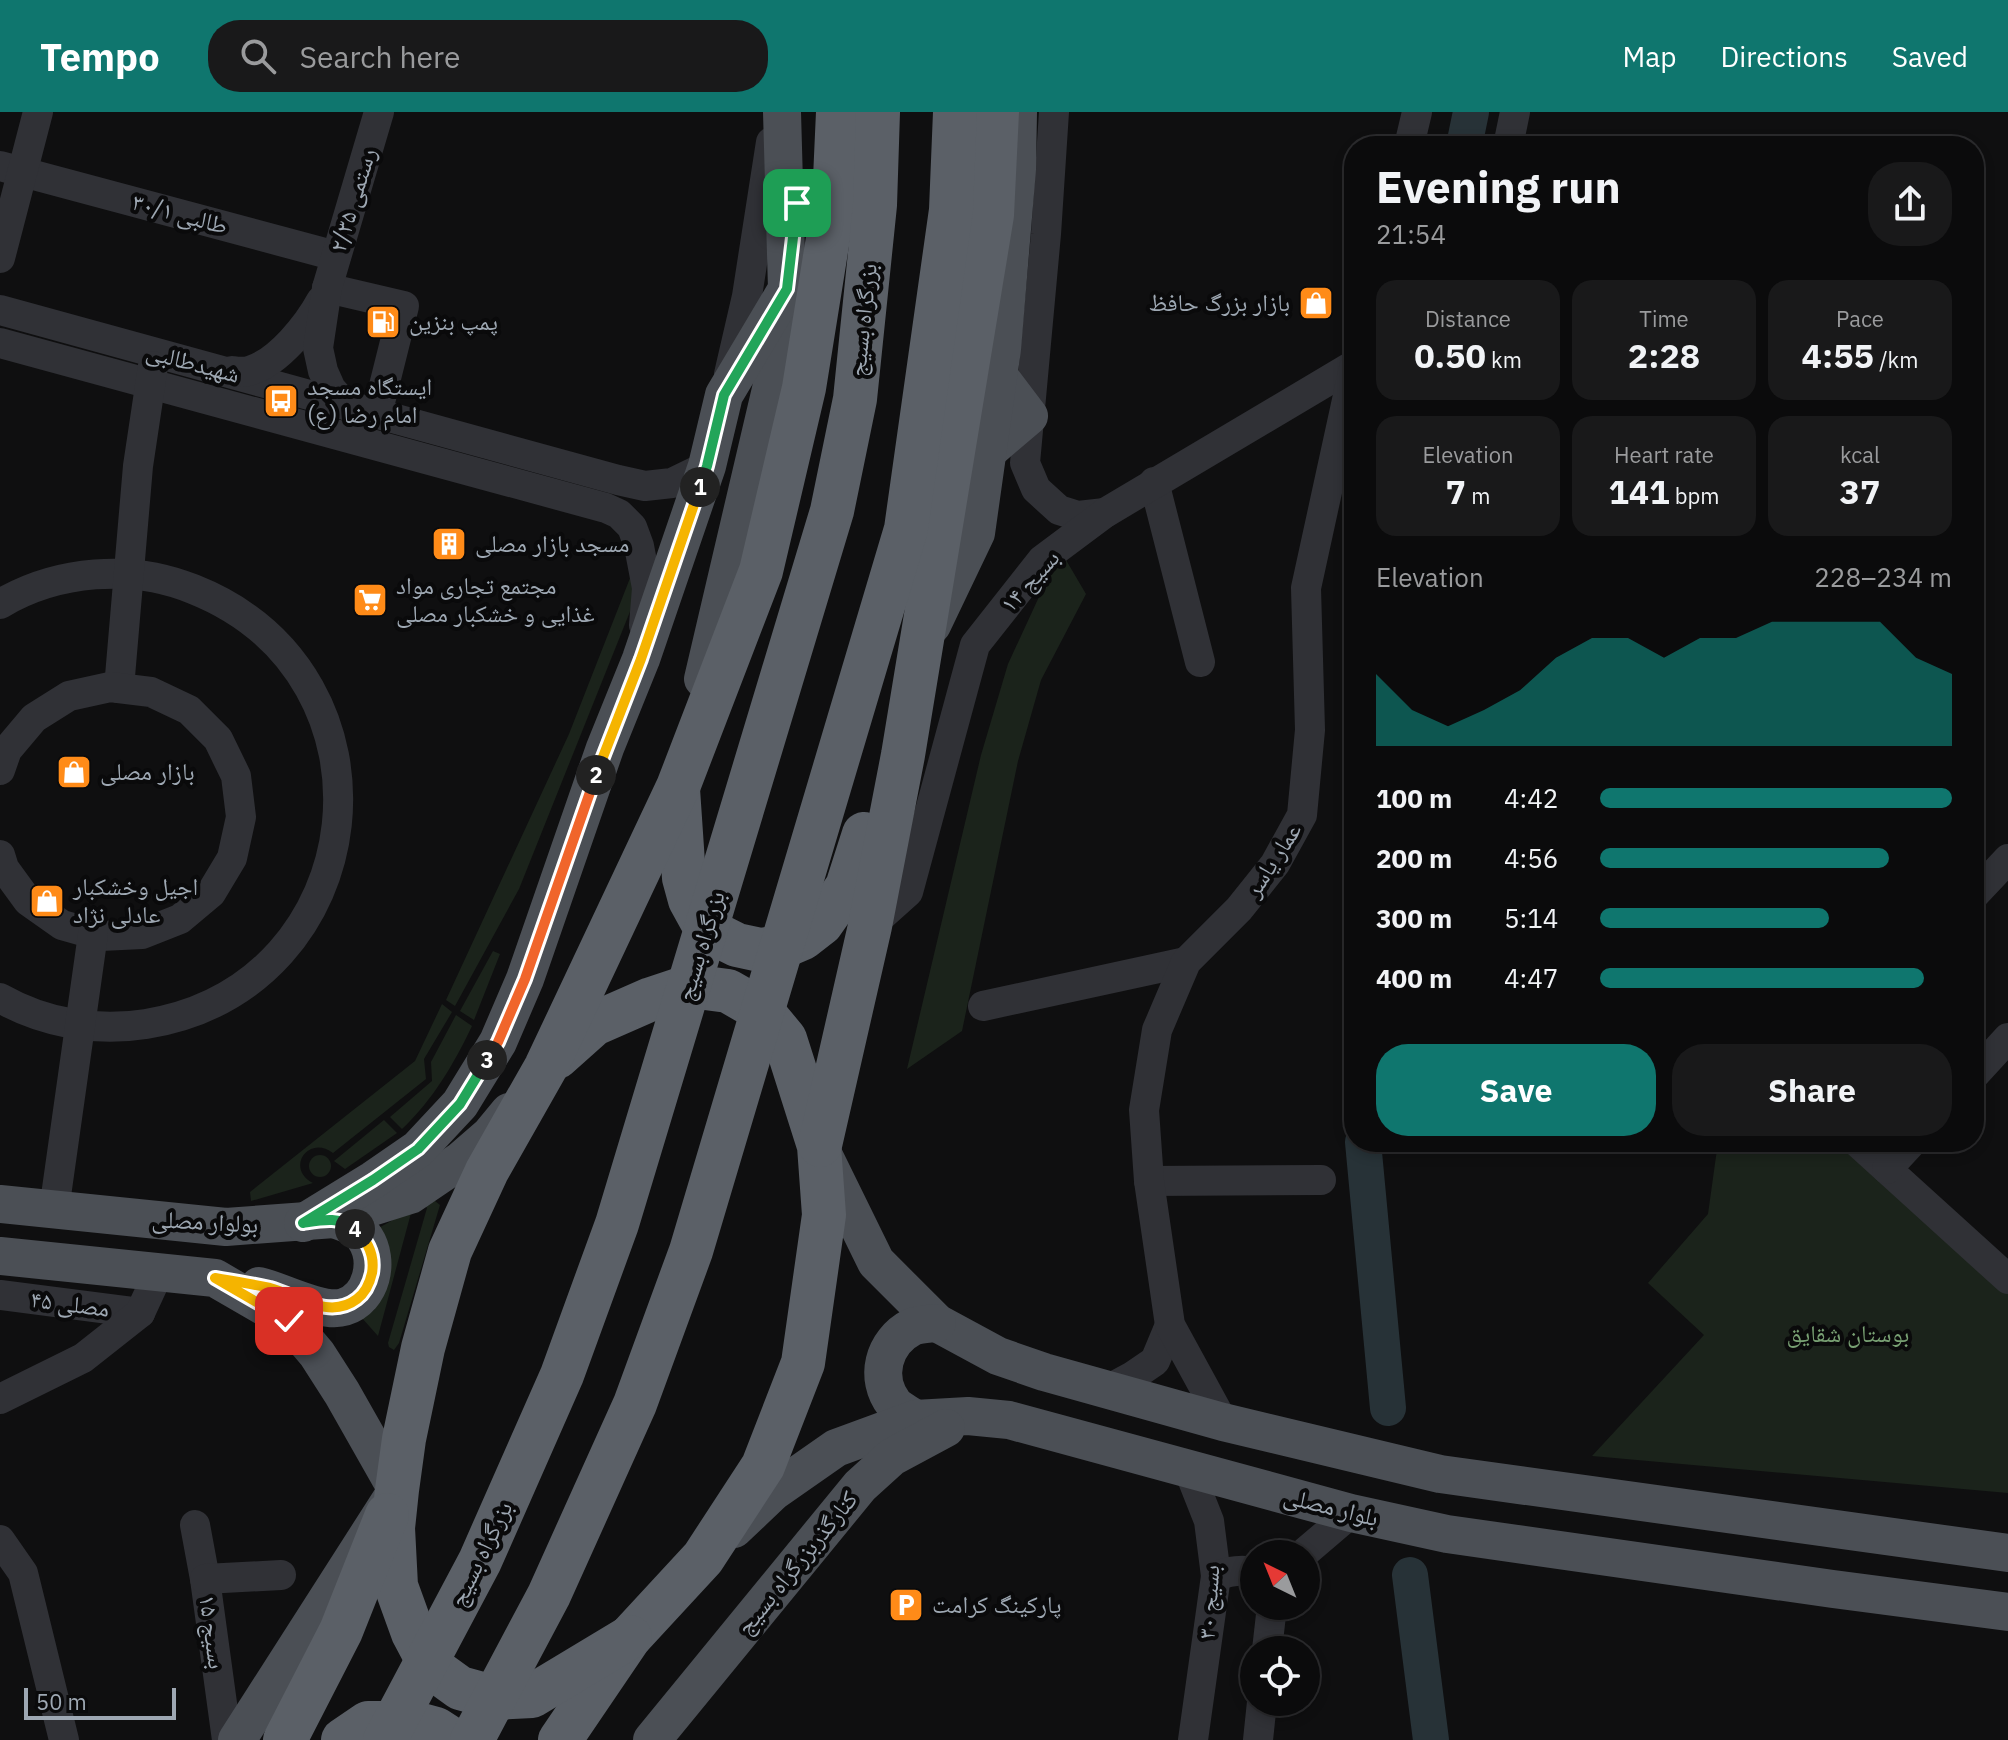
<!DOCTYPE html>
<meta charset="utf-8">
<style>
body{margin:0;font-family:"IBM Plex Sans","Noto Naskh Arabic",sans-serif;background:#19191a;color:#f1f3f6;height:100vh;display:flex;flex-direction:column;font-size:30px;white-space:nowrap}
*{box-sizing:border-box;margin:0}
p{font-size:26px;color:#9a9b9d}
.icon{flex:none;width:44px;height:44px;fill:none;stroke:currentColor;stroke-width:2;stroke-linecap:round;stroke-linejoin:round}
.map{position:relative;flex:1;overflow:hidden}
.details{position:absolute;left:1344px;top:24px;width:640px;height:1016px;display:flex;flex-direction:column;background:#0b0b0c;border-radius:32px;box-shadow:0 4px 12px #0003,0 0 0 2px #2b2b2d}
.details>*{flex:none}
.needle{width:52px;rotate:317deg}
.tools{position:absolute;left:1240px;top:1428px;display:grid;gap:16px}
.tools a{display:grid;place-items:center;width:80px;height:80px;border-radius:50%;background:#0b0b0c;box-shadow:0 4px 12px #0003,0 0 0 2px #2b2b2d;font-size:40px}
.scale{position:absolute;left:24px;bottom:20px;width:152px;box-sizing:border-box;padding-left:8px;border:4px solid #9ea8b3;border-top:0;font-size:22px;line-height:28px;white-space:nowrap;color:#9ea8b3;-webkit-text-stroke:6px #0a0a0b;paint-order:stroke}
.pin{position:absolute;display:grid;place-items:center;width:68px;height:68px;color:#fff;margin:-34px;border-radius:16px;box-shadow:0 4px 12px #0006}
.km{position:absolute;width:40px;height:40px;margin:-20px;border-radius:50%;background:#222;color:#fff;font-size:22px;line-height:40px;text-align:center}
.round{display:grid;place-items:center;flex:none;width:84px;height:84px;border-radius:32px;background:#19191a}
.summary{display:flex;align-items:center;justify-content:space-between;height:136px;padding:0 32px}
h1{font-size:44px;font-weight:800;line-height:60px}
.stats{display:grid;grid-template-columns:repeat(3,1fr);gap:12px;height:136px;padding:8px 32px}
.stats div{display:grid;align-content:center;border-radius:20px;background:#19191a;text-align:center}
.stats b{font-size:34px;font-weight:800}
.stats small{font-size:22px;font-weight:400}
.stats p{font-size:22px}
.chart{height:224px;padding:16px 32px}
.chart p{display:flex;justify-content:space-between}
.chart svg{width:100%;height:144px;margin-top:8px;fill:#0f766e;opacity:.7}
.action{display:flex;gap:16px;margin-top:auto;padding:16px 32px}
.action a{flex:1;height:92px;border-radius:32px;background:#0f766e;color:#fff;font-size:32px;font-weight:800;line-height:92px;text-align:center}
.action a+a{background:#19191a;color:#f1f3f6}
ul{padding:0 32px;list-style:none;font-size:26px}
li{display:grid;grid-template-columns:128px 96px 1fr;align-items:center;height:60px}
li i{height:20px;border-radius:10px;background:#0f766e}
header{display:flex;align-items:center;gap:48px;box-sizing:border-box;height:112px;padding:0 40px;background:#0f766e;color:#fff}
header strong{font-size:38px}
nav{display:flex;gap:44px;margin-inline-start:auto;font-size:28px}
.search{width:560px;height:72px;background:#19191a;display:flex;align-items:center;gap:20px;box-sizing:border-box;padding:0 28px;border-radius:32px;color:#9a9b9d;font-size:30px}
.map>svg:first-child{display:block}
</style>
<header>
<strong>Tempo</strong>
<div class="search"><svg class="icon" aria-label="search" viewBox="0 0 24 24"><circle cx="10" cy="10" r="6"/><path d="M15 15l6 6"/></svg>Search here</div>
<nav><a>Map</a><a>Directions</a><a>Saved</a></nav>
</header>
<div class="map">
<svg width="2008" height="1628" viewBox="0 0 2008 1628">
<rect width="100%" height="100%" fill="#0f0f10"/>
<!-- green -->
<g fill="#1b231b">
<path d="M1066 448 1086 482 1041 568 1018 649 962 919 907 957 981 643 1008 552 1050 461Z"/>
<path d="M632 461 641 472 519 777 455 894 446 888 569 622Z"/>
<path d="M493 839 500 842 474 908 460 899Z"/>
<path d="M442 892 452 900 424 947 426 967 333 1041C308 1022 285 1057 313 1071L251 1089 250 1080 415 949Z"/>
<path d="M456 903 472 914C454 952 432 989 402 1017L390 1005 432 969 431 950Z"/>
<path d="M384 1008 397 1021 345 1057 334 1049Z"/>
<path d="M1718 1030H1849L2008 1174V1381L1592 1344 1704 1223 1648 1171 1708 1102Z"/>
<circle cx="320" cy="1054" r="11"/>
<path d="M430 1085 440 1093 399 1231 394 1238 389 1235 388 1231 427 1096 423 1092Z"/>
<path d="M409 1099 411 1101 378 1224 362 1206 374 1198 387 1171 375 1118Z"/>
</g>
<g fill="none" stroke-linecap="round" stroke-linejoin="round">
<!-- river -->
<g stroke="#273237" stroke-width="36">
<path d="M1464 34 1471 0"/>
<path d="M1363 1030 1388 1296"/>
<path d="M1410 1463 1431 1628"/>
</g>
<!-- minor -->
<g stroke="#303136" stroke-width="30">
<path d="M1054 0 1046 122 1025 351 1036 377 1059 398 1078 404 1105 401"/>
<path d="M1409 34 1417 0"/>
<path d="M1508 34 1515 0"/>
<path d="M0 54 336 144"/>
<path d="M0 146 38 0"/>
<path d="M327 176 404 194 377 302"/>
<path d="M0 198 618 368 645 374 672 371 707 354"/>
<path d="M0 231 606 396 619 402 632 415 639 434 647 476 644 513"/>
<path d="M232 259C239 260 245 261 252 258 279 249 308 213 321 189"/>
<path d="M729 262 747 184 771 30"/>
<path d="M345 293 331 277 323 259 318 236 327 176 379 0"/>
<path d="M1154 370 1200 550"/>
<path d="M0 492C57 458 132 452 193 477 410 563 375 875 146 912 96 920 44 911 0 886"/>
<path d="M119 576 138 354 153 254"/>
<path d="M0 658 7 638 34 606 69 584 110 575 151 580 189 598 218 627 236 664 241 705 232 746 211 781 180 807 142 822 101 824 62 813 28 789 4 756 0 743"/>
<path d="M1974 783 2008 747"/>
<path d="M870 814 908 780 975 533 1042 448 1105 401 1354 253"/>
<path d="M983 894 1186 850"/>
<path d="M1974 963 2008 926"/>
<path d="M1857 1030 2008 1167"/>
<path d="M1887 1057 1912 1030"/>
<path d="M1149 1069 1321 1068"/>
<path d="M54 1098 93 822"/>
<path d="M0 1183 140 1201"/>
<path d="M1107 1278 1133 1264 1155 1249 1170 1213"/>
<path d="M0 1287 83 1246 140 1201 159 1160"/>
<path d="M1223 1310 1170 1213 1149 1069 1144 998 1157 918 1186 850 1239 797 1275 752 1302 703 1310 618 1306 476 1354 256"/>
<path d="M1188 1356 1209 1409 1216 1464 1193 1628"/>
<path d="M195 1413 205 1467 227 1628"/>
<path d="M0 1428 23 1461 64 1628"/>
<path d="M1303 1442 1351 1401"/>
<path d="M1216 1464C1229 1459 1240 1457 1254 1460"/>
<path d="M205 1467 281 1463"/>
<path d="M1267 1538 1272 1494"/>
<path d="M1258 1628 1262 1590"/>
</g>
<!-- major -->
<g stroke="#4b4f55" stroke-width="38">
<path d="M988 339 1029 304 998 263"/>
<path d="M932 513 976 421 1002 237 1017 57 1018 0"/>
<path d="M703 567 771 277 783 198"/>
<path d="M822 1040 876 1150 937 1211 998 1244 1044 1260 1223 1310 1440 1362 2008 1441"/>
<path d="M0 1092 226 1115 334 1107 410 1083 460 1049 490 1023 509 1000"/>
<path d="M303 1111 373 1068 418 1037 460 992 498 930 525 867 605 636 641 547 707 354 724 283 787 177 782 0"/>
<path d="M0 1144 215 1166 289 1209 317 1242 342 1281 397 1378 237 1628"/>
<path d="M259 1174C282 1179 322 1202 344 1195 372 1186 380 1149 365 1126 358 1115 346 1111 334 1107"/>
<path d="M915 1307C909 1302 899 1298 894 1292 874 1266 883 1230 912 1215 919 1212 929 1212 937 1211"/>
<path d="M734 1417 773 1380 836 1336 915 1307 968 1304 1009 1308 1351 1401 1447 1422 1833 1477 2008 1500"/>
<path d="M652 1628 860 1374 892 1345 946 1316"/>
</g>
<!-- highway -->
<g stroke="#5b6067" stroke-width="44">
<path d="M678 677 684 766 690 788 701 808 717 823 737 833 760 838 782 835 803 826 821 812 847 775 864 722"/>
<path d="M557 945 594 912 651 887 690 874 728 879 761 898 785 927 819 1034 824 1103 803 1251 763 1354 703 1446 630 1525 560 1628"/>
<path d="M820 1033 870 814 903 643 992 103 997 0"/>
<path d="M630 1525 532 1584 496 1586 460 1576 431 1555 413 1521 396 1474 393 1416 397 1378 404 1327 423 1236 450 1139 487 1059 546 955 678 675 761 459 804 276 834 89 838 0"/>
<path d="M285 1628 341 1519 387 1403"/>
<path d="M343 1628 368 1611H414L436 1617 453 1628"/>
<path d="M385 1628 480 1449 562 1263 617 1112 832 399 855 287 875 93 878 0"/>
<path d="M472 1628 549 1483 635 1292 691 1139 906 417 951 98 955 0"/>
</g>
</g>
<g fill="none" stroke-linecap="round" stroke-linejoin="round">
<!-- split-1 casing -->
<g stroke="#fff" stroke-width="16">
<path id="split-1" d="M700 375 707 354 724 283 787 177 797 91"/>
</g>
<!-- split-2 casing -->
<g stroke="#fff" stroke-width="16">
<path id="split-2" d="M596 663 641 547 700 375"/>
</g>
<!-- split-3 casing -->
<g stroke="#fff" stroke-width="16">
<path id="split-3" d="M487 948 498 930 525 867 596 663"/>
</g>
<!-- split-4 casing -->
<g stroke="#fff" stroke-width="16">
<path id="split-4" d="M355 1117C340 1104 322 1108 303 1111L373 1068 418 1037 460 992 487 948"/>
</g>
<!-- split-5 casing -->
<g stroke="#fff" stroke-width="16">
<path id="split-5" d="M289 1209 215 1166C233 1169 252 1172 270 1176 298 1184 330 1208 357 1187 365 1181 370 1170 372 1161 375 1143 368 1129 355 1117"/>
</g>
<!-- split-1 -->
<use href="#split-1" stroke="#22a559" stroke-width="10"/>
<!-- split-2 -->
<use href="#split-2" stroke="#f5b400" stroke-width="10"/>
<!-- split-3 -->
<use href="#split-3" stroke="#f0652b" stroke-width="10"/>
<!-- split-4 -->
<use href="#split-4" stroke="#22a559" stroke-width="10"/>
<!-- split-5 -->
<use href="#split-5" stroke="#f5b400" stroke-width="10"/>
</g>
<!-- icons -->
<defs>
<g id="shop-square" transform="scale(1.8)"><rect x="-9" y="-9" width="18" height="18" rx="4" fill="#ff8b18" stroke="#0a0a0b"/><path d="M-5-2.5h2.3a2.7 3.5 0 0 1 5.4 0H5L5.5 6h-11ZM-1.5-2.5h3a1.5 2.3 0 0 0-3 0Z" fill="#fff"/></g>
<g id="fuel-square" transform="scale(1.8)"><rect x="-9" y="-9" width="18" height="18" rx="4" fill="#ff8b18" stroke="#0a0a0b"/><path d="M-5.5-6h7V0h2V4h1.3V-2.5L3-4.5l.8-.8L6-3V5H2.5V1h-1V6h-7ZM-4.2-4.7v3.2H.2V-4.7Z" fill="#fff"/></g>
<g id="bus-square" transform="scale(1.8)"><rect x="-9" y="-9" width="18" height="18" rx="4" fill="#ff8b18" stroke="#0a0a0b"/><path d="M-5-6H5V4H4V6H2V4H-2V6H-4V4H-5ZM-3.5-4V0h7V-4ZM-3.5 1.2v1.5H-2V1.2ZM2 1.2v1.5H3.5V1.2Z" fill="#fff"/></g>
<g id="building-square" transform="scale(1.8)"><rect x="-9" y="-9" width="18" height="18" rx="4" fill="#ff8b18" stroke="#0a0a0b"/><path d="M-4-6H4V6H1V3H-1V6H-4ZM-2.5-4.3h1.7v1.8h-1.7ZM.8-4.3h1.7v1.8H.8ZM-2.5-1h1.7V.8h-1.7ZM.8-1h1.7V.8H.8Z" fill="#fff"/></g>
<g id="supermarket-square" transform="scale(1.8)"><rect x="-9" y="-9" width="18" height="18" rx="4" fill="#ff8b18" stroke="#0a0a0b"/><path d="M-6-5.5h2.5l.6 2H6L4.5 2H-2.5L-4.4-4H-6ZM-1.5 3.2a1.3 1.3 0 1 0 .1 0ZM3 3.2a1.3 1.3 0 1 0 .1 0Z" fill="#fff"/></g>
<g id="parking-square" transform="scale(1.8)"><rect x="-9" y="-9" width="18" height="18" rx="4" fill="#ff8b18" stroke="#0a0a0b"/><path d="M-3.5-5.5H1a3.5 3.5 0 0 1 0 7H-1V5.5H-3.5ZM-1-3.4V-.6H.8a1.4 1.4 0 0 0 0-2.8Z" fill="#fff"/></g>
</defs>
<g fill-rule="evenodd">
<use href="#shop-square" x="1316" y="191"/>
<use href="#fuel-square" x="383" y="210"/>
<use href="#bus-square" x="281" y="289"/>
<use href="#building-square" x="449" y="432"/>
<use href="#supermarket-square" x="370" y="488"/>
<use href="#shop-square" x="74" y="660"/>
<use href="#shop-square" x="47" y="789"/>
<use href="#parking-square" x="906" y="1493"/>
</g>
<g text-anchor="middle" stroke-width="8" stroke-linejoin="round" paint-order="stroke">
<!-- street labels -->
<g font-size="24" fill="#9ea8b3" stroke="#0a0a0b">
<text transform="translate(353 88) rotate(-73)" y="8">رستمی ۲/۳۵</text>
<text transform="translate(180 102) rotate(15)" y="8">طالبی ۳۰/۱</text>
<text transform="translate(863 208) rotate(-84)" y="8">بزرگراه بسیج</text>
<text transform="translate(193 251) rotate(15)" y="8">شهیدطالبی</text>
<text transform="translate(1030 469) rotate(-48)" y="8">بسیج ۱۴</text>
<text transform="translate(1273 748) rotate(-57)" y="8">عمار یاسر</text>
<text transform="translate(701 834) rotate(-73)" y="8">بزرگراه بسیج</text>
<text transform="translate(205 1110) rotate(3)" y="8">بولوار مصلی</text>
<text transform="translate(70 1192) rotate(7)" y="8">مصلی ۴۵</text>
<text transform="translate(1331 1395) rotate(14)" y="8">بلوار مصلی</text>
<text transform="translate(481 1442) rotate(-64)" y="8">بزرگراه بسیج</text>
<text transform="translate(797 1451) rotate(-51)" y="8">کنارگذربزرگراه بسیج</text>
<text transform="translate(1209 1490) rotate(-86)" y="8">بسیج ۳۰</text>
<text transform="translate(212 1520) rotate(82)" y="8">بسیج ۱۵</text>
</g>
<!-- poi labels -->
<g font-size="24" fill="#9ea8b3" stroke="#0a0a0b" text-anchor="start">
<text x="1290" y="199" text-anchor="end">بازار بزرگ حافظ</text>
<text x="409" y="218">پمپ بنزین</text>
<text x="307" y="283">ایستگاه مسجد<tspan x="307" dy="28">امام رضا (ع)</tspan></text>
<text x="475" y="440">مسجد بازار مصلی</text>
<text x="396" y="482">مجتمع تجاری مواد<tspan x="396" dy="28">غذایی و خشکبار مصلی</tspan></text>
<text x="100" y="668">بازار مصلى</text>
<text x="73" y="783">اجیل وخشکبار<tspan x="73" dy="28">عادلی نژاد</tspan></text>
<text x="932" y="1501">پارکینگ کرامت</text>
</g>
<!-- park labels -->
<g font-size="24" fill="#78a073" stroke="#0a0a0b">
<text x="1848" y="1230">بوستان شقایق</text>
</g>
</g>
</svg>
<div class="tools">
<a><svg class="needle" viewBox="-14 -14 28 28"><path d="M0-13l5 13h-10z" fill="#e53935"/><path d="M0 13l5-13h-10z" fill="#9a9b9d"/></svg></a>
<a><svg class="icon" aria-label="locate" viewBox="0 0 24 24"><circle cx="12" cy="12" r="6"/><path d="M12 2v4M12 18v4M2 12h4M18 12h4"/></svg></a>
</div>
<div class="scale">50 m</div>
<div class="pin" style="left:797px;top:91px;background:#1e9e55"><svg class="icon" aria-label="arrive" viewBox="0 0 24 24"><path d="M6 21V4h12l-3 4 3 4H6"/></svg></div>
<div class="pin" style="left:289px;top:1209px;background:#d93025"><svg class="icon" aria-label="check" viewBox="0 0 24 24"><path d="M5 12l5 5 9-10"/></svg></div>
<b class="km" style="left:700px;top:375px">1</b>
<b class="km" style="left:596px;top:663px">2</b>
<b class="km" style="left:487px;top:948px">3</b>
<b class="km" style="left:355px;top:1117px">4</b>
<section class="details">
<div class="summary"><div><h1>Evening run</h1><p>21:54</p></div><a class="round"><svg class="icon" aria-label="share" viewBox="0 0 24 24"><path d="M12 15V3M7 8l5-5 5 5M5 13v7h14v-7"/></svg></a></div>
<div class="stats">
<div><p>Distance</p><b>0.50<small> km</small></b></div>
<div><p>Time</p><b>2:28</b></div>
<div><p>Pace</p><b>4:55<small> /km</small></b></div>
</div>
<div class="stats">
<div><p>Elevation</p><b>7<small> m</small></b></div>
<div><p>Heart rate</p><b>141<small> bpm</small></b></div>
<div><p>kcal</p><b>37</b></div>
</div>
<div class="chart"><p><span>Elevation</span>228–234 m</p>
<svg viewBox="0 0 160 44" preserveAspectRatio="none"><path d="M0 44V22L10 33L20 38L30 33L40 27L50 17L60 11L70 11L80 17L90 11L100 11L110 6L120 6L130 6L140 6L150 17L160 22V44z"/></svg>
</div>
<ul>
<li><b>100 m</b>4:42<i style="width:100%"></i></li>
<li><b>200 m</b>4:56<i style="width:82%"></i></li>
<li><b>300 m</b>5:14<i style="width:65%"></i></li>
<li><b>400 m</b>4:47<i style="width:92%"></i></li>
</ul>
<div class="action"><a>Save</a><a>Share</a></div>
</section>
</div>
